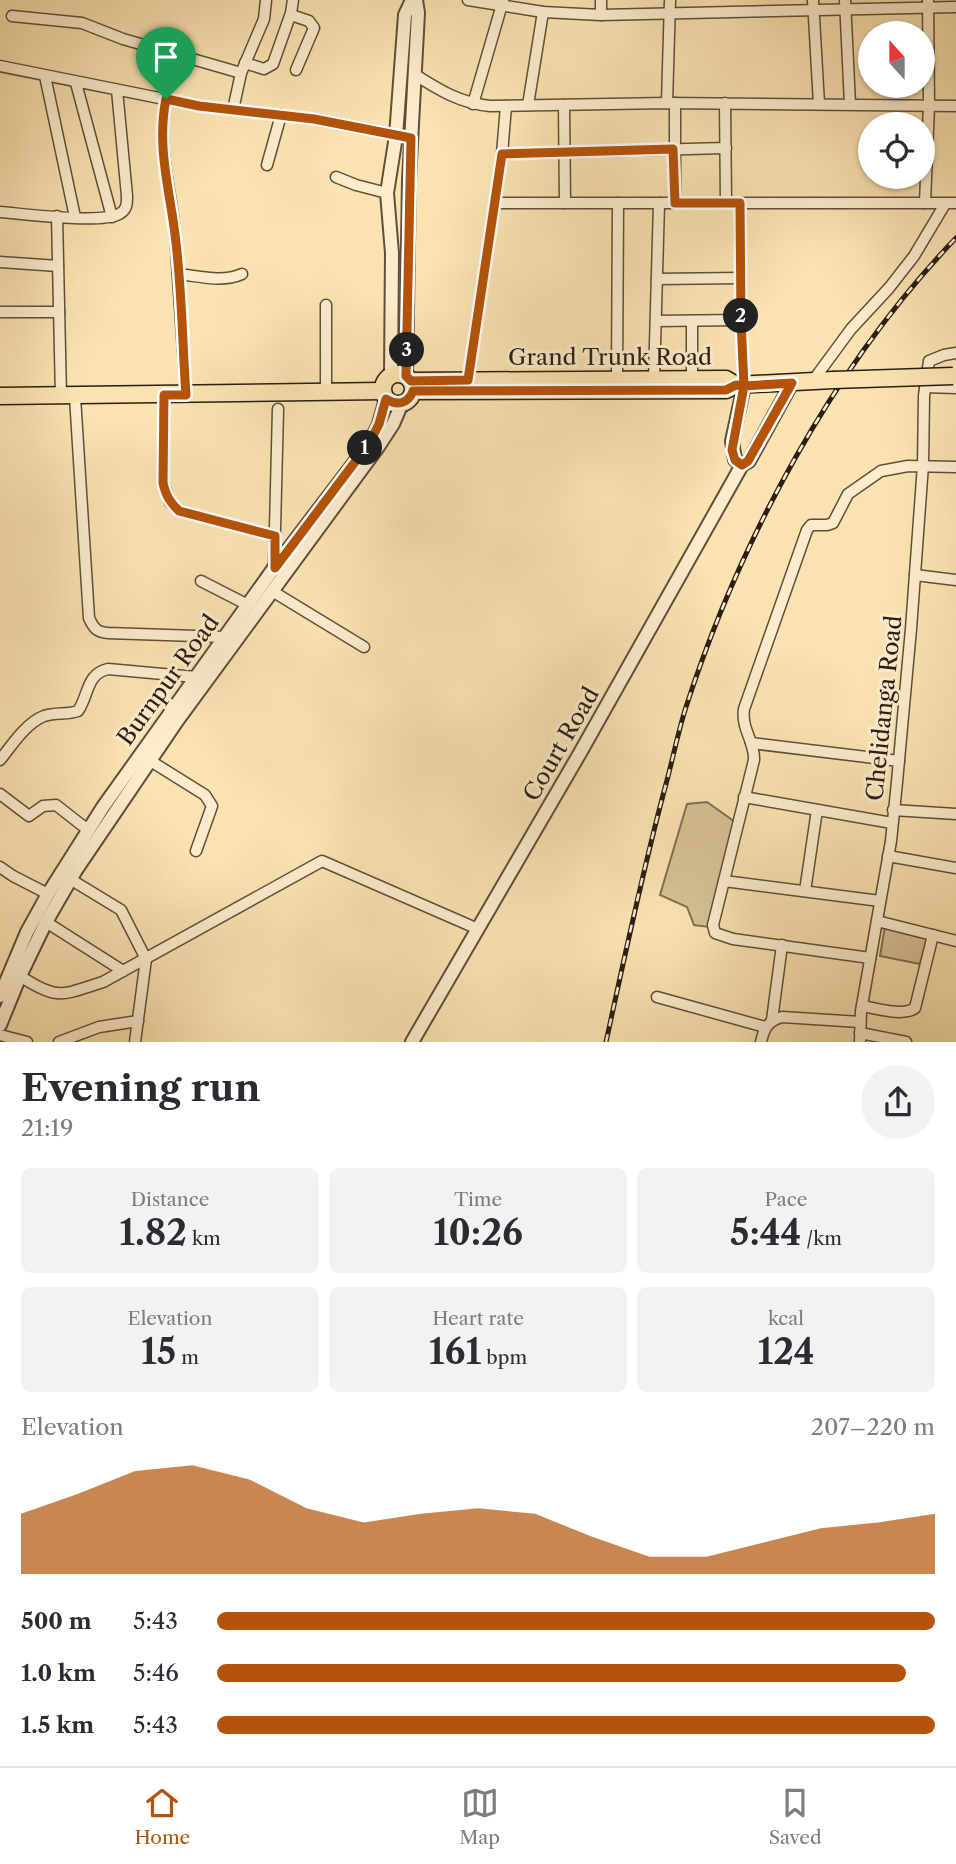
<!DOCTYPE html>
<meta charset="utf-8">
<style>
body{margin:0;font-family:"Libre Caslon Text",serif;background:#f2f2f3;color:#2b2b33;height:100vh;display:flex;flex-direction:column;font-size:26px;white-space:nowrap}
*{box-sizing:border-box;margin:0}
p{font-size:23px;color:#7c7c81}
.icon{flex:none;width:38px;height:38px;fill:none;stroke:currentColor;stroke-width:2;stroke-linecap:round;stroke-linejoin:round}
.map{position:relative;height:1042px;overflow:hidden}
.details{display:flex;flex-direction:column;background:#fff;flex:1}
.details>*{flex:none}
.needle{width:46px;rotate:339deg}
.tools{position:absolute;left:858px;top:21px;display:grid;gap:14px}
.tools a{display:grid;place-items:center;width:77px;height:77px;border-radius:50%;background:#fff;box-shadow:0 2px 5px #0004;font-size:35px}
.pin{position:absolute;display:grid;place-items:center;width:60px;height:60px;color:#fff;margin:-72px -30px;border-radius:50% 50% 50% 0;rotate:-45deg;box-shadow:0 0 7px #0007}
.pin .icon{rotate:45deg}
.km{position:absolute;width:35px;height:35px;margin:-18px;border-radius:50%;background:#222;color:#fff;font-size:19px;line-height:35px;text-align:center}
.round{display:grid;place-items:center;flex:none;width:74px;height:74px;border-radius:37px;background:#f2f2f3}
.overview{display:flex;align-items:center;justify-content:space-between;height:119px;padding:0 21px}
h1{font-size:38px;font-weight:800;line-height:52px}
.figures{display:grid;grid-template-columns:repeat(3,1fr);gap:10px;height:119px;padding:7px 21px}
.figures div{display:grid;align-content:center;border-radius:10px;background:#f2f2f3;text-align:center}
.figures b{font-size:35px;font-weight:800}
.figures small{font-size:19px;font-weight:400}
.figures p{font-size:19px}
.chart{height:196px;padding:14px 21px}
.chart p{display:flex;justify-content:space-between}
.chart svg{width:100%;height:126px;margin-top:7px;fill:#b45309;opacity:.7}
ul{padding:0 21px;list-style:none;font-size:23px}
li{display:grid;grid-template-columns:112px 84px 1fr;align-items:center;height:52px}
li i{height:18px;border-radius:9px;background:#b45309}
.menu{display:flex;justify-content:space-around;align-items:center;height:98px;border-top:2px solid #e1e1e2;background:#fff;font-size:19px;color:#7c7c81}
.menu a{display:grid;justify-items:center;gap:4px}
.menu .active{color:#b45309}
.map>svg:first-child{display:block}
</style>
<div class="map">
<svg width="956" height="1042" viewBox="0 0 956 1042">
<rect width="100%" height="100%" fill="#fae2b1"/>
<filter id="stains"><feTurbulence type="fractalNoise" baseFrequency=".00286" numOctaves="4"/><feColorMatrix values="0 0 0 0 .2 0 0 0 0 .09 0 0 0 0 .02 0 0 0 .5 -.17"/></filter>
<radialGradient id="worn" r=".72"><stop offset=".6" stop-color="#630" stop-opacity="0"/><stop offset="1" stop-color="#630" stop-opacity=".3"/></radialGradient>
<!-- green -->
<g fill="#d7c196" stroke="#807055" stroke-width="2">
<path d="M707 802 735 822 709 927 694 925 687 907 660 895 687 804Z"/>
<path d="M885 926 928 935 920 964 880 956Z"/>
</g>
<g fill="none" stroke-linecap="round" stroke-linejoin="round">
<!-- minor casing -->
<g stroke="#5e4f3b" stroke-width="13">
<g id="minor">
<path d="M468 0 543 12 601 15 956 7"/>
<path d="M813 0 819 104"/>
<path d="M845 0 850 104"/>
<path d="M291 15 309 21 314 28 296 70"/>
<path d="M601 15V0"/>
<path d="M12 16 82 23 123 39 241 73"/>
<path d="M245 63 264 69 273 64 291 13 293 0"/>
<path d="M0 66 199 106 314 119 411 138"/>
<path d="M414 74C439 90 460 103 490 106L667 103 956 106"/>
<path d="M45 76 75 217"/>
<path d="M76 83 112 217"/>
<path d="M166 99C156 146 171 187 175 233 179 287 182 341 186 395"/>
<path d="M667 103 670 0"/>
<path d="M675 103V203"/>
<path d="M725 103 726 203"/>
<path d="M473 104 503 1"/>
<path d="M528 105 543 12"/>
<path d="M564 105 565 203"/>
<path d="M233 110 241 73 264 19 266 0"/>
<path d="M502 154 726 148"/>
<path d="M267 165 281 115"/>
<path d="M336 177 356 185 387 193"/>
<path d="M495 203H956"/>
<path d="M740 203 741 320 744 386"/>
<path d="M925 203 929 105 928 0"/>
<path d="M0 212C25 214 100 224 119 214 127 210 127 204 127 196L117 90"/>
<path d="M57 216 61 397"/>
<path d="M0 262 58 266"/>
<path d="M178 274C199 276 222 283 242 274"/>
<path d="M657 279 741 278"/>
<path d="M326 305V392"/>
<path d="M0 312H59"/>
<path d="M656 321 741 320"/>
<path d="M692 321V379"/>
<path d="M617 379 618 203"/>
<path d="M654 379 659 203"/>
<path d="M468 380 502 154 506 106"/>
<path d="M812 382 851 329 889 288 914 256 945 204"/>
<path d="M925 387 956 388"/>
<path d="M164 395 163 483 170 502 179 511 275 536"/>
<path d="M75 397 89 618C94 629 97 632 108 633L225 637"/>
<path d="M274 568 278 409"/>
<path d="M915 575 956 580"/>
<path d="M201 581 248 605"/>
<path d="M272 591 364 647"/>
<path d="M751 743 899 761"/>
<path d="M0 760C12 745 26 723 44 716 56 712 67 715 78 711 89 695 86 674 108 669L196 677"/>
<path d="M149 760 205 795 212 806 196 851"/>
<path d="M0 794 29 816 43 806 56 805 88 830"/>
<path d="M744 797 892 823"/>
<path d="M893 810 956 814"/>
<path d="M888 856 956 868"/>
<path d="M0 867 13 876 48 894"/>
<path d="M70 879 121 910 146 959 135 1042"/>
<path d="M724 881 880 901"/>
<path d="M805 891 817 810"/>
<path d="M877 921 956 941"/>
<path d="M46 922 123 971"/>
<path d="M870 958 733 939 715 933 713 925 754 760C755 742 741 729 744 709L807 530 811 525H827L833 523 848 494 881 471 908 466 956 467"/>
<path d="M20 976C58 1001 62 995 103 982L322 861 478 929"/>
<path d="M657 997 765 1027"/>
<path d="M862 1006C876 1008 903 1017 915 1008L933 935"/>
<path d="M772 1020 782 945"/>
<path d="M860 1033 906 1042"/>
<path d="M0 1035 27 1042"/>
<path d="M59 1042 99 1027 138 1021"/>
<path d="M761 1042C764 1028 768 1021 782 1017L860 1022"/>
<path d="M860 1042 861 1011 891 841 897 782 911 629 923 465 924 396 929 361 944 355 956 353"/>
</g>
</g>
<!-- tertiary casing -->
<g stroke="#5e4f3b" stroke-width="16">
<g id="tertiary">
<path d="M391 375 392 253 387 193 396 136 405 15 412 0"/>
<path d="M406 376 409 180 418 13 416 0"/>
<path d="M742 465 735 460 732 441 744 386"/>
<path d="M0 996 27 932 48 894 103 807 274 568 370 442 379 424 386 399"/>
<path d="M0 1025 20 976 46 922 76 870 177 721 378 447 393 424 402 403"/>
<path d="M412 1042 580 753 742 465 749 461 792 383"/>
</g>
</g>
<!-- primary casing -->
<g stroke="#2a1e14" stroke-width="19">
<g id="primary">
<circle cx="398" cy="389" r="15"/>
<path d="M411 381 726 379 736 385 726 390 413 391"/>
<path d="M736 385 833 380"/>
<path d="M0 396 383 391"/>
</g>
</g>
<!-- minor -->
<use href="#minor" stroke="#fceccc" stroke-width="10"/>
<!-- tertiary -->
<use href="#tertiary" stroke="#fceccc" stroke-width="12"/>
<!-- primary -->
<use href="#primary" stroke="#fae2b1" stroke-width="16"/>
<!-- rail casing -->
<g stroke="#2a1e14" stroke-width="5">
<path id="rail" d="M606 1042C625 955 643 869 666 784 673 758 678 732 686 707 740 540 834 365 956 238"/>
</g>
<!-- rail -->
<use href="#rail" stroke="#fceccc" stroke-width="2.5" stroke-dasharray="8" stroke-linecap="butt"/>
<!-- primary-bridge casing -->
<g stroke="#2a1e14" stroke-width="19" stroke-linecap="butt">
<path id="primary-bridge" d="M833 380 953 376"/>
</g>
<!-- primary-bridge -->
<use href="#primary-bridge" stroke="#fae2b1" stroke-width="16"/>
</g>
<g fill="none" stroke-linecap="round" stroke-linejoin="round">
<!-- route casing -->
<g stroke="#fff" stroke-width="14">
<path id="route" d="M166 99C157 143 168 184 174 227 182 282 182 339 186 395H164L163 483C166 496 170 502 179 511L275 536V568L370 442 379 424 386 399C397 406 408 404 413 391L726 390 736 385 744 386 732 450 735 460 742 465 748 461 792 383 744 386 741 320 740 203H675L673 149 502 154 468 380 411 381 406 376 411 138 314 119 199 106 166 99"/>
</g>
<!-- route -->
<use href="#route" stroke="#b45309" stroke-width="9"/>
</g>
<g text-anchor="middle" stroke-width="6" stroke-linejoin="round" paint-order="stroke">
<!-- street labels -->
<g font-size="23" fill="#2a1e14" stroke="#fceccc">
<text x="610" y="365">Grand Trunk Road</text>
<text transform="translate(168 680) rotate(-54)" y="8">Burnpur Road</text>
<text transform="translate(884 708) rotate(-84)" y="8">Chelidanga Road</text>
<text transform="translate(561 744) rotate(-60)" y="8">Court Road</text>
</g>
</g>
<rect width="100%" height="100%" filter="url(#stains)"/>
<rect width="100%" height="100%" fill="url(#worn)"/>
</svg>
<div class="tools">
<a><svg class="needle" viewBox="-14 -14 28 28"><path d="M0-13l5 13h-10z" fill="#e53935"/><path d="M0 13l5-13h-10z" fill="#7c7c81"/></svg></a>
<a><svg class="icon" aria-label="locate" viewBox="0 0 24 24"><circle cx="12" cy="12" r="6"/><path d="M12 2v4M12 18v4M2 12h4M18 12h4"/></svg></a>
</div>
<div class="pin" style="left:166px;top:99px;background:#1e9e55"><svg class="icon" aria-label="arrive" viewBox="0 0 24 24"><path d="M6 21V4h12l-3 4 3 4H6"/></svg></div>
<b class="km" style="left:365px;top:448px">1</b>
<b class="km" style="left:741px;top:316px">2</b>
<b class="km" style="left:407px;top:350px">3</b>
</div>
<section class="details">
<div class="overview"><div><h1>Evening run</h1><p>21:19</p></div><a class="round"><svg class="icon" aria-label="share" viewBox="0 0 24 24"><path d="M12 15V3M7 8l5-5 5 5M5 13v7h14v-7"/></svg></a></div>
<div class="figures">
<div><p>Distance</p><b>1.82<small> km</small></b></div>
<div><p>Time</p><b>10:26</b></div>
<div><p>Pace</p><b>5:44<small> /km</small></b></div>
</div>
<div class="figures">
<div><p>Elevation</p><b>15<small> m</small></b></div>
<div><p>Heart rate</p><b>161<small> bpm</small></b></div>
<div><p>kcal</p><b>124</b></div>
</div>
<div class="chart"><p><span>Elevation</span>207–220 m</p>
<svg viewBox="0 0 160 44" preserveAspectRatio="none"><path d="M0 44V23L10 16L20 8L30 6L40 11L50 21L60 26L70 23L80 21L90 23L100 31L110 38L120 38L130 33L140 28L150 26L160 23V44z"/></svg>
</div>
<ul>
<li><b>500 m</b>5:43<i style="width:100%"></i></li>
<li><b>1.0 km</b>5:46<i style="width:96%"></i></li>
<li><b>1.5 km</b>5:43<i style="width:100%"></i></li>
</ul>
</section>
<nav class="menu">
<a class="active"><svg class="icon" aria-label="home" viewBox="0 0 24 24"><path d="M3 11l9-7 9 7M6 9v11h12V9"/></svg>Home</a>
<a><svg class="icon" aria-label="map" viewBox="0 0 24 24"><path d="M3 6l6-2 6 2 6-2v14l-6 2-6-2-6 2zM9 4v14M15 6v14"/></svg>Map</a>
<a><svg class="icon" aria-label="saved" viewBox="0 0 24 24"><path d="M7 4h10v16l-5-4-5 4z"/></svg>Saved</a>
</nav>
